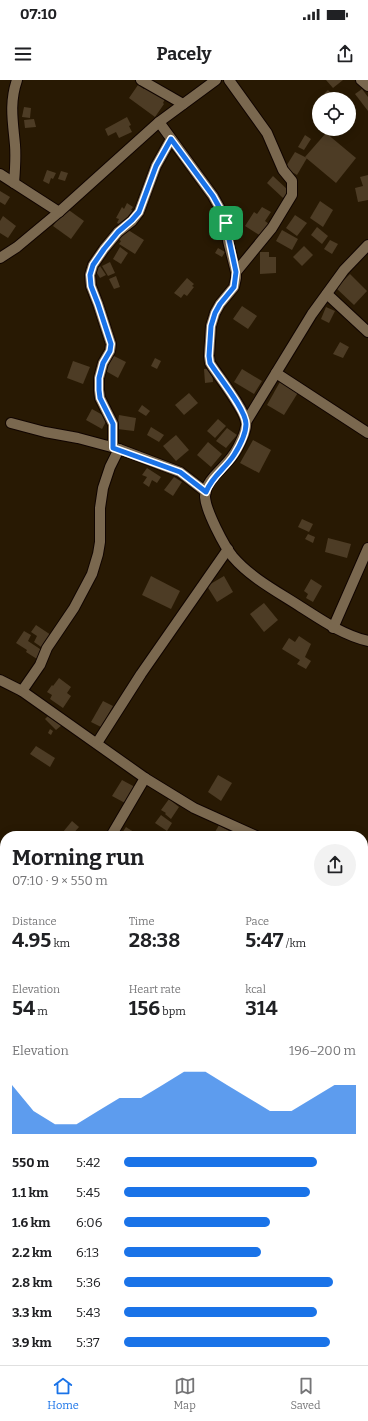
<!DOCTYPE html>
<meta charset="utf-8">
<style>
body{margin:0;font-family:Bitter,serif;background:#f2f2f2;color:#202124;height:100vh;display:flex;flex-direction:column;font-size:15px;white-space:nowrap}
*{box-sizing:border-box;margin:0}
p{font-size:13px;color:#757577}
.icon{flex:none;width:22px;height:22px;fill:none;stroke:currentColor;stroke-width:2;stroke-linecap:round;stroke-linejoin:round}
.map{position:relative;flex:1;overflow:hidden}
.side{position:absolute;left:0px;top:751px;width:368px;height:534px;display:flex;flex-direction:column;background:#fff;border-radius:16px 16px 0 0;box-shadow:0 2px 10px #0003}
.side>*{flex:none}
.controls{position:absolute;left:312px;top:12px;display:grid;gap:8px}
.controls a{display:grid;place-items:center;width:44px;height:44px;border-radius:50%;background:#fff;box-shadow:0 2px 10px #0003;font-size:20px}
.pin{position:absolute;display:grid;place-items:center;width:34px;height:34px;color:#fff;margin:-17px;border-radius:8px;box-shadow:0 2px 6px #0006}
.round{display:grid;place-items:center;flex:none;width:42px;height:42px;border-radius:21px;background:#f2f2f2}
.summary{display:flex;align-items:center;justify-content:space-between;height:68px;padding:0 12px}
h1{font-size:22px;font-weight:700;line-height:30px}
.figures{display:grid;grid-template-columns:repeat(3,1fr);gap:6px;height:68px;padding:4px 12px}
.figures div{display:grid;align-content:center}
.figures b{font-size:20px;font-weight:700}
.figures small{font-size:11px;font-weight:400}
.figures p{font-size:11px}
.chart{height:112px;padding:8px 12px}
.chart p{display:flex;justify-content:space-between}
.chart svg{width:100%;height:72px;margin-top:4px;fill:#1a73e8;opacity:.7}
ul{padding:0 12px;list-style:none;font-size:13px}
li{display:grid;grid-template-columns:64px 48px 1fr;align-items:center;height:30px}
li i{height:10px;border-radius:5px;background:#1a73e8}
.status{display:flex;justify-content:space-between;align-items:center;height:28px;padding:0 20px;background:#fff;direction:ltr}
.status svg{height:11px;fill:currentColor}
header{display:flex;justify-content:space-between;align-items:center;height:52px;padding:0 12px;background:#fff;font-size:18px;font-weight:700}
.dock{display:flex;justify-content:space-around;align-items:center;height:56px;border-top:1px solid #e0e0e0;background:#fff;font-size:11px;color:#757577}
.dock a{display:grid;justify-items:center;gap:2px}
.dock .current{color:#1a73e8}
.map>svg:first-child{display:block}
</style>
<div class="status"><b>07:10</b><svg viewBox="0 0 49 12"><path d="M0 12V9h3v3zM5 12V6h3v6zM10 12V3h3v9zM15 12V0h3v12zM26 1h20v11H26zM47 4h2v5h-2z"/></svg></div>
<header><svg class="icon" aria-label="menu" viewBox="0 0 24 24"><path d="M4 6h16M4 12h16M4 18h16"/></svg>Pacely<svg class="icon" aria-label="share" viewBox="0 0 24 24"><path d="M12 15V3M7 8l5-5 5 5M5 13v7h14v-7"/></svg></header>
<div class="map">
<svg width="368" height="1285" viewBox="0 0 368 1285">
<rect width="100%" height="100%" fill="#281903"/>
<!-- building -->
<g fill="#4d3c25">
<path d="M326 0H343L333 8Z"/>
<path d="M138 5 144 9 146 6 165 19 163 23 164 24 155 37 129 18Z"/>
<path d="M362 9 368 17V31L355 14Z"/>
<path d="M328 10 336 19H326L322 16Z"/>
<path d="M24 27 31 28 30 38 22 37Z"/>
<path d="M127 37 131 45 129 46 132 52 119 58 116 52 108 56 105 49Z"/>
<path d="M34 39 36 47 25 48 24 40Z"/>
<path d="M326 53 356 78 336 103 305 77Z"/>
<path d="M305 55 311 59 304 70 298 67Z"/>
<path d="M295 72 307 78 297 95 285 88Z"/>
<path d="M47 90 56 93 53 99 51 98 49 104 43 101Z"/>
<path d="M61 91 68 93 65 101 58 99Z"/>
<path d="M368 95V120L358 122 355 108 363 106 360 97Z"/>
<path d="M273 96 289 111 283 118 267 103Z"/>
<path d="M0 111 10 117 5 125 0 122Z"/>
<path d="M320 121 333 130 323 147 310 138Z"/>
<path d="M127 123 133 127 131 130 134 131 129 140 127 138 123 146 117 143 119 139 116 138 122 127 124 129Z"/>
<path d="M262 127 271 132 265 141 269 144 261 156 245 146 254 132 257 134Z"/>
<path d="M66 128 84 141 71 159 53 146Z"/>
<path d="M295 135 307 143 297 156 286 148Z"/>
<path d="M3 136 16 146 8 158 0 153V141Z"/>
<path d="M317 147 328 156 322 164 311 155Z"/>
<path d="M125 148 144 160 135 174 119 164 121 161 118 159Z"/>
<path d="M282 150 298 159 292 170 276 161Z"/>
<path d="M330 160 338 164 332 174 324 169Z"/>
<path d="M304 166 313 175 302 186 293 177Z"/>
<path d="M120 167 128 173 121 184 113 179Z"/>
<path d="M218 168 225 172 222 177 215 173Z"/>
<path d="M260 172H269V177H276V193L260 194Z"/>
<path d="M110 182 115 193 108 196 102 186Z"/>
<path d="M100 186 106 195 100 198 95 190Z"/>
<path d="M350 194 367 211 354 225 336 208Z"/>
<path d="M116 196 120 207 114 209 109 199Z"/>
<path d="M187 198 194 204 192 206 194 207 187 216 184 214 181 218 174 213Z"/>
<path d="M242 226 257 236 248 249 233 239Z"/>
<path d="M326 227 335 231 329 243 321 239Z"/>
<path d="M340 262 349 267 343 278 333 274Z"/>
<path d="M112 275 126 282 118 298 104 290Z"/>
<path d="M155 278 161 281 157 289 151 286Z"/>
<path d="M73 281 90 287 83 304 67 298Z"/>
<path d="M212 288 213 302 205 303 204 289Z"/>
<path d="M242 289 262 301 254 314 234 302Z"/>
<path d="M281 300 299 311 284 335 267 325Z"/>
<path d="M189 313 198 323 184 335 175 325Z"/>
<path d="M142 325 150 331 146 336 138 331Z"/>
<path d="M92 329 108 338 102 349 86 340Z"/>
<path d="M119 335 136 338 134 351 117 349Z"/>
<path d="M218 339 226 346 215 358 207 351Z"/>
<path d="M151 347 164 355 159 362 147 355Z"/>
<path d="M227 348 237 355 226 368 216 361Z"/>
<path d="M176 355 189 370 176 381 163 366Z"/>
<path d="M253 360 271 370 259 393 240 383Z"/>
<path d="M208 362 222 374 211 387 197 375Z"/>
<path d="M147 388 161 397 157 403 152 400 149 407 143 403 147 397 142 395Z"/>
<path d="M174 397 182 402 173 416 164 410Z"/>
<path d="M302 439 313 444 309 452 298 447Z"/>
<path d="M308 454 315 457 313 463 305 459Z"/>
<path d="M328 458 351 464 347 478 325 472Z"/>
<path d="M151 496 180 511 171 529 142 515Z"/>
<path d="M224 496 233 512 217 522 207 506Z"/>
<path d="M311 499 322 506 313 522 306 518 308 514 304 511Z"/>
<path d="M264 523 278 540 264 552 250 534Z"/>
<path d="M36 545 51 555 44 569 34 562 37 556 31 552Z"/>
<path d="M24 551 31 555 28 561 43 571 37 579 26 572 27 570 16 563Z"/>
<path d="M299 556 311 564 305 577 311 581 306 589 297 584 300 580 282 569 289 558 295 562Z"/>
<path d="M59 598 71 607 67 613 71 616 63 628 50 619 52 615 47 612 52 605 53 606Z"/>
<path d="M103 621 113 626 101 647 91 642Z"/>
<path d="M50 634 62 645 56 650 45 639Z"/>
<path d="M50 649 53 651 51 655 48 653Z"/>
<path d="M36 666 55 678 50 687 30 674Z"/>
<path d="M218 695 232 703 221 721 208 712Z"/>
<path d="M122 700 135 707 125 723 112 716Z"/>
<path d="M169 719 179 727 171 739 165 734 166 733 161 730Z"/>
<path d="M161 735 172 743 167 751 155 743Z"/>
<path d="M72 741 79 747 71 756H68L63 752Z"/>
<path d="M219 745 234 754 233 756H222L215 752Z"/>
<path d="M126 747 129 749 141 756H120Z"/>
<path d="M210 752 217 756H208Z"/>
<path d="M368 827V841L363 837V835Z"/>
<path d="M363 859 368 862V877L367 879 363 877Z"/>
<path d="M363 897 367 899 363 906Z"/>
<path d="M363 920 368 923V940L363 937Z"/>
<path d="M366 947 368 948V955L364 954Z"/>
<path d="M5 961V971L0 965Z"/>
<path d="M367 1054 368 1057V1097L363 1081V1056Z"/>
<path d="M5 1082V1098L0 1102V1086Z"/>
<path d="M0 1135 5 1140 0 1144Z"/>
<path d="M5 1144V1154L0 1149Z"/>
<path d="M4 1198 5 1208 0 1211V1200Z"/>
<path d="M5 1257V1266L3 1263 0 1265V1260Z"/>
<path d="M5 1269V1275L2 1277 0 1271Z"/>
<path d="M10 1280H19L15 1284Z"/>
</g>
<g fill="none" stroke-linecap="round" stroke-linejoin="round">
<!-- street casing -->
<g stroke="#100400" stroke-width="12">
<g id="street">
<path d="M141 0 183 24"/>
<path d="M229 0 267 53 283 90 292 101V115L272 148 236 192"/>
<path d="M361 0 368 6"/>
<path d="M159 42 213 116 224 136 226 143 228 161 236 192V198L234 207 220 224 215 233 211 246 209 276 210 283C218 296 244 328 246 342 247 346 245 350 244 354 241 361 238 369 233 375 224 389 205 399 205 417 206 431 224 466 233 477 251 498 278 512 301 527 323 541 343 555 368 561"/>
<path d="M0 94 59 132"/>
<path d="M14 103C15 91 16 78 15 65 13 42 9 23 17 0"/>
<path d="M0 178 17 167 59 132 159 42 216 0"/>
<path d="M327 214 368 252"/>
<path d="M276 293 368 353"/>
<path d="M246 342 312 234 344 190 368 165"/>
<path d="M11 343 45 352 78 358 119 369 180 392 206 412"/>
<path d="M113 367V344L100 318 99 310V298L103 283 110 271 111 264 98 224 91 206 90 195 93 185 104 169 118 152 132 141 139 132 156 86 171 59"/>
<path d="M333 548 368 468"/>
<path d="M0 600 22 611 145 698 194 728 256 756"/>
<path d="M22 611 40 585 47 568 74 528 92 494 98 474 100 462V428L103 408 110 387 119 369"/>
<path d="M97 663 141 594 228 469"/>
<path d="M111 756 145 698"/>
<path d="M363 813 368 816"/>
<path d="M363 884 368 887"/>
<path d="M0 910 5 913"/>
<path d="M0 959 5 952"/>
<path d="M363 1043 368 1038"/>
<path d="M56 1280 60 1285"/>
<path d="M124 1280 126 1285"/>
<path d="M42 1285 48 1280"/>
</g>
</g>
<!-- street -->
<use href="#street" stroke="#7a684f" stroke-width="10"/>
</g>
<g fill="none" stroke-linecap="round" stroke-linejoin="round">
<!-- route casing -->
<g stroke="#fff" stroke-width="8">
<path id="route" d="M171 59 213 116 224 136 236 192 234 207 220 224 215 233 211 246 209 276 210 283C218 296 246 330 246 344 246 353 239 367 234 375 225 389 212 396 206 412L180 392 113 368V344L100 318 99 310V298L103 283 110 271 111 264 98 224 91 206 90 195 93 185 104 169 118 152 132 140 139 132 156 86Z"/>
</g>
<!-- route -->
<use href="#route" stroke="#1a73e8" stroke-width="5"/>
</g>
</svg>
<div class="controls">
<a><svg class="icon" aria-label="locate" viewBox="0 0 24 24"><circle cx="12" cy="12" r="6"/><path d="M12 2v4M12 18v4M2 12h4M18 12h4"/></svg></a>
</div>
<div class="pin" style="left:226px;top:143px;background:#1e9e55"><svg class="icon" aria-label="arrive" viewBox="0 0 24 24"><path d="M6 21V4h12l-3 4 3 4H6"/></svg></div>
<section class="side">
<div class="summary"><div><h1>Morning run</h1><p>07:10 · 9 × 550 m</p></div><a class="round"><svg class="icon" aria-label="share" viewBox="0 0 24 24"><path d="M12 15V3M7 8l5-5 5 5M5 13v7h14v-7"/></svg></a></div>
<div class="figures">
<div><p>Distance</p><b>4.95<small> km</small></b></div>
<div><p>Time</p><b>28:38</b></div>
<div><p>Pace</p><b>5:47<small> /km</small></b></div>
</div>
<div class="figures">
<div><p>Elevation</p><b>54<small> m</small></b></div>
<div><p>Heart rate</p><b>156<small> bpm</small></b></div>
<div><p>kcal</p><b>314</b></div>
</div>
<div class="chart"><p><span>Elevation</span>196–200 m</p>
<svg viewBox="0 0 160 44" preserveAspectRatio="none"><path d="M0 44V14L10 30L20 38L30 38L40 30L50 22L60 22L70 14L80 6L90 6L100 14L110 22L120 30L130 30L140 22L150 14L160 14V44z"/></svg>
</div>
<ul>
<li><b>550 m</b>5:42<i style="width:83%"></i></li>
<li><b>1.1 km</b>5:45<i style="width:80%"></i></li>
<li><b>1.6 km</b>6:06<i style="width:63%"></i></li>
<li><b>2.2 km</b>6:13<i style="width:59%"></i></li>
<li><b>2.8 km</b>5:36<i style="width:90%"></i></li>
<li><b>3.3 km</b>5:43<i style="width:83%"></i></li>
<li><b>3.9 km</b>5:37<i style="width:89%"></i></li>
</ul>
</section>
</div>
<nav class="dock">
<a class="current"><svg class="icon" aria-label="home" viewBox="0 0 24 24"><path d="M3 11l9-7 9 7M6 9v11h12V9"/></svg>Home</a>
<a><svg class="icon" aria-label="map" viewBox="0 0 24 24"><path d="M3 6l6-2 6 2 6-2v14l-6 2-6-2-6 2zM9 4v14M15 6v14"/></svg>Map</a>
<a><svg class="icon" aria-label="saved" viewBox="0 0 24 24"><path d="M7 4h10v16l-5-4-5 4z"/></svg>Saved</a>
</nav>
